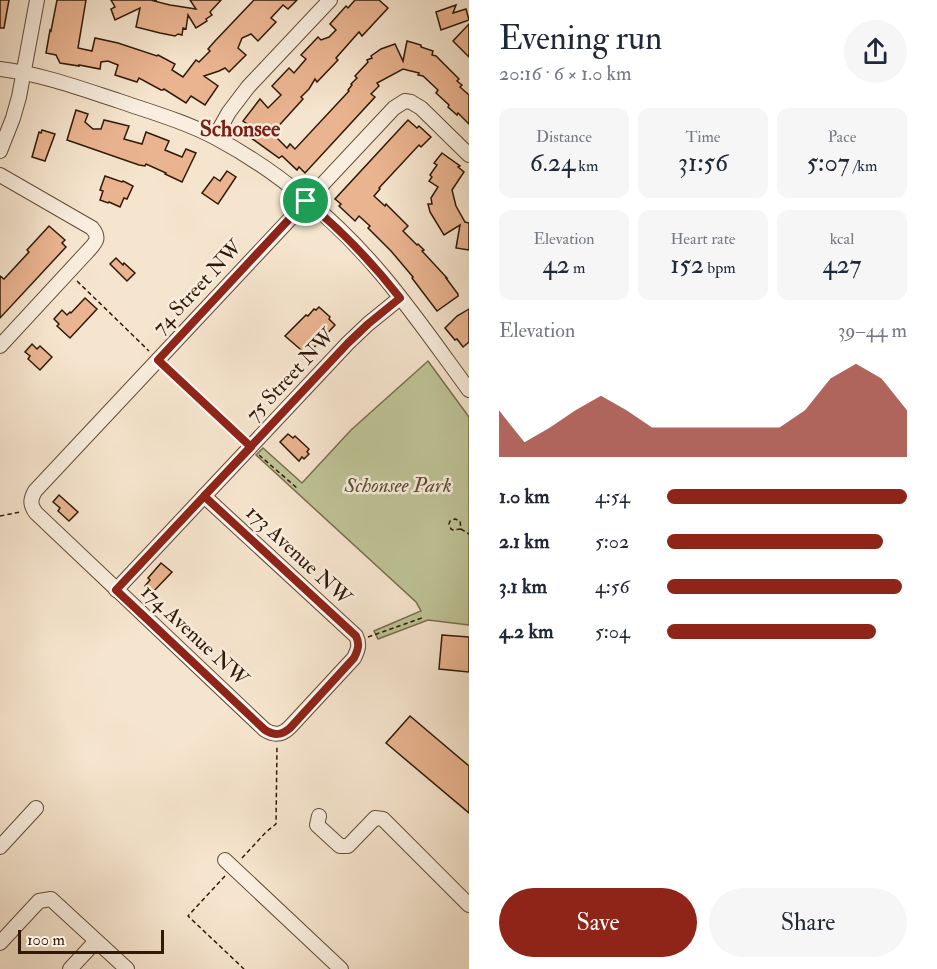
<!DOCTYPE html>
<meta charset="utf-8">
<style>
body{margin:0;font-family:"IM FELL Double Pica",serif;background:#f6f6f7;color:#1f2937;height:100vh;display:flex;flex-direction:column;font-size:22px;white-space:nowrap}
*{box-sizing:border-box;margin:0}
p{font-size:20px;color:#747a83}
.icon{flex:none;width:33px;height:33px;fill:none;stroke:currentColor;stroke-width:2;stroke-linecap:round;stroke-linejoin:round}
.map{position:relative;flex:1;overflow:hidden}
.side{display:flex;flex-direction:column;background:#fff;width:468px}
.side>*{flex:none}
.scale{position:absolute;left:18px;bottom:15px;width:146px;box-sizing:border-box;padding-left:6px;border:3px solid #301906;border-top:0;font-size:16px;line-height:21px;white-space:nowrap;color:#301906;-webkit-text-stroke:4px #f9eedf;paint-order:stroke}
.pin{position:absolute;display:grid;place-items:center;width:51px;height:51px;color:#fff;margin:-26px;border:3px solid #fff;border-radius:50%;box-shadow:0 2px 6px #0007}
.round{display:grid;place-items:center;flex:none;width:63px;height:63px;border-radius:32px;background:#f6f6f7}
.overview{display:flex;align-items:center;justify-content:space-between;height:102px;padding:0 30px}
h1{font-size:33px;font-weight:600;line-height:45px}
.metrics{display:grid;grid-template-columns:repeat(3,1fr);gap:9px;height:102px;padding:6px 30px}
.metrics div{display:grid;align-content:center;border-radius:12px;background:#f6f6f7;text-align:center}
.metrics b{font-size:26px;font-weight:600}
.metrics small{font-size:16px;font-weight:400}
.metrics p{font-size:16px}
.chart{height:168px;padding:12px 30px}
.chart p{display:flex;justify-content:space-between}
.chart svg{width:100%;height:108px;margin-top:6px;fill:#8f2418;opacity:.7}
.primary-button{display:flex;gap:12px;margin-top:auto;padding:12px 30px}
.primary-button a{flex:1;height:69px;border-radius:36px;background:#8f2418;color:#fff;font-size:24px;font-weight:600;line-height:69px;text-align:center}
.primary-button a+a{background:#f6f6f7;color:#1f2937}
ul{padding:0 30px;list-style:none;font-size:20px}
li{display:grid;grid-template-columns:96px 72px 1fr;align-items:center;height:45px}
li i{height:15px;border-radius:8px;background:#8f2418}
main{display:flex;flex:1;min-height:0}
.map>svg:first-child{display:block}
</style>
<main>
<div class="map">
<svg width="469" height="969" viewBox="0 0 469 969">
<rect width="100%" height="100%" fill="#f6e5ce"/>
<filter id="stains"><feTurbulence type="fractalNoise" baseFrequency=".00333" numOctaves="4"/><feColorMatrix values="0 0 0 0 .2 0 0 0 0 .09 0 0 0 0 .02 0 0 0 .5 -.17"/></filter>
<radialGradient id="worn" r=".72"><stop offset=".6" stop-color="#630" stop-opacity="0"/><stop offset="1" stop-color="#630" stop-opacity=".3"/></radialGradient>
<!-- green -->
<path fill="#bec497" stroke="#776e4e" stroke-width="1.5" d="M428 361 469 417V625L428 620 378 639 374 631 421 611 416 602 256 455 263 448 302 483 351 430Z"/>
<!-- building -->
<g fill="#eab490" stroke="#301906" stroke-width="1.5">
<path d="M0 0H9L4 28H0Z"/>
<path d="M57 0H86L78 48 92 51 95 38 118 43 157 56 158 55 175 64 172 70 183 77 196 60 199 62 210 51 208 49 215 41 254 0H297L288 9 283 5 271 18 276 22 258 41 251 34 242 38 238 48 246 55 229 72 225 68 219 71 204 76 218 86 205 105 191 96 186 103 164 89 163 90H161L139 78 137 82 115 75 118 65 108 61 101 62 100 69 79 65V66L60 63 56 55 46 53 50 30 51 31Z"/>
<path d="M111 0H157L154 1 170 5 196 9 190 0H221L210 12 212 15 206 19 207 21 196 28 188 15 186 29 183 28 182 35 178 34 175 36 160 33 136 27 140 8 115 20 111 9 115 7Z"/>
<path d="M355 0H379L388 8 362 36 359 32 336 58 338 60 317 82 315 79 309 89 301 97 303 99 274 131 276 132 274 135 287 148 290 144 295 149 349 91 348 90 352 85 351 84 357 78 355 76 368 62 367 60 372 58 371 56 381 49 395 44 403 61 407 41 421 45V47L433 51 432 55 436 56 459 79 457 81 462 85 460 87 469 95V124L458 113 457 115 448 107 449 105 436 93 438 90 423 76 418 75 419 73 403 69 377 83 379 86 371 94 375 97 305 173 299 167 297 170 282 156 279 158 247 135 253 128 243 121 260 99 268 108 281 95 272 86 289 68 294 73 306 59 301 55 318 37 321 40 329 37 336 30 330 24 346 6 348 8Z"/>
<path d="M456 5 453 13 466 9 469 20 441 30 436 12Z"/>
<path d="M469 24V57L453 41Z"/>
<path d="M76 110 88 114 85 122 93 129H101L104 120 129 126 124 139 142 144 146 132 169 141 165 150 182 157 186 149 196 153 182 182 165 174 166 173 146 164 145 166 139 165 67 140Z"/>
<path d="M408 120 417 128 419 126 431 137 421 147 419 145 379 188 380 189 374 196 385 206 386 204 408 226 403 231 417 245 418 244 424 250 422 251 447 278H446L458 294V296L437 311 412 278 413 277 391 251 368 228 370 226 359 216 355 221 339 206 341 204 335 199Z"/>
<path d="M42 130 55 134 45 161 32 157 39 132 41 133Z"/>
<path d="M442 153 460 166 458 167 464 172 452 190 456 206 465 222 469 223V250L456 248 460 225 444 235 430 212 428 204H432L431 198 438 187 429 181 432 177 430 175 437 165 434 163Z"/>
<path d="M227 171 236 177 218 204 202 193 214 177 220 181Z"/>
<path d="M105 176 122 182 123 181 133 186 127 199 124 198 120 207 109 202 108 203 100 200 103 191 100 190Z"/>
<path d="M49 226 65 240 62 243 66 247 0 318V276L4 279 29 252 27 250Z"/>
<path d="M116 258 123 265 124 263 135 273 127 281 110 264Z"/>
<path d="M85 298 97 309 70 338 57 326 59 324 54 319 62 310 67 315 70 312 71 313Z"/>
<path d="M319 307 330 317 329 319 335 325 307 355 285 336 306 315 308 316 314 309 316 310Z"/>
<path d="M469 309V342L463 347 457 339 455 340 445 328 457 316Z"/>
<path d="M32 344 37 349 40 346 52 357 40 370 28 359 30 356 25 352Z"/>
<path d="M288 434 293 438 295 436 309 449 307 452 309 454 304 459 302 457 299 461 280 442Z"/>
<path d="M59 495 78 512 69 521 58 511 60 508 53 502Z"/>
<path d="M161 563 172 572 152 593 145 586 150 580 148 578Z"/>
<path d="M442 635 469 637V672L439 669Z"/>
<path d="M410 716 469 766V813L386 743Z"/>
</g>
<g fill="none" stroke-linecap="round" stroke-linejoin="round">
<!-- minor casing -->
<g stroke="#624c38" stroke-width="16">
<g id="minor">
<path d="M0 69C41 74 79 88 119 101 151 112 186 122 216 138 280 172 338 222 384 277 414 313 441 352 469 390"/>
<path d="M215 137 229 112 248 87 330 0"/>
<path d="M0 151 13 118 19 97 37 0"/>
<path d="M0 175 92 228C101 239 95 243 87 252L0 346"/>
<path d="M204 496 356 636C360 644 358 650 354 658L290 727C282 735 275 736 265 730L36 513C30 505 30 500 35 491L394 108 405 101 411 102 421 108 469 155"/>
<path d="M116 590 348 343 368 324 400 298"/>
<path d="M319 816 317 825 340 846H348L375 818 383 819 469 905"/>
<path d="M0 847 36 808"/>
<path d="M225 860 341 969"/>
<path d="M0 943 39 901 51 899 127 969"/>
<path d="M70 969 96 941"/>
</g>
</g>
<!-- path -->
<g stroke="#301906" stroke-width="1.5" stroke-dasharray="4.5 3" stroke-linecap="butt">
<path d="M77 281 149 351"/>
<path d="M168 369 243 440"/>
<path d="M259 455 297 488"/>
<path d="M0 516 20 512"/>
<path d="M461 529 453 530 451 529 449 524 450 521 455 519 460 521 461 529 469 534"/>
<path d="M368 637 422 618"/>
<path d="M242 858 266 832 276 824 277 745"/>
<path d="M225 876 188 916 244 969"/>
</g>
<!-- minor -->
<use href="#minor" stroke="#f9eedf" stroke-width="14"/>
</g>
<g fill="none" stroke-linecap="round" stroke-linejoin="round">
<!-- route casing -->
<g stroke="#fff" stroke-width="12">
<path id="route" d="M306 201 158 360 251 447 204 496 356 636C360 644 358 650 354 658L290 728C282 735 275 736 265 730L116 590 348 343 368 324 400 298C372 262 341 230 306 201"/>
</g>
<!-- route -->
<use href="#route" stroke="#8f2418" stroke-width="8"/>
</g>
<g text-anchor="middle" stroke-width="5" stroke-linejoin="round" paint-order="stroke">
<!-- street labels -->
<g font-size="21" fill="#301906" stroke="#f9eedf">
<text transform="translate(197 287) rotate(-47)" y="7">74 Street NW</text>
<text transform="translate(290 375) rotate(-47)" y="7">75 Street NW</text>
<text transform="translate(299 555) rotate(43)" y="7">173 Avenue NW</text>
<text transform="translate(195 635) rotate(43)" y="7">174 Avenue NW</text>
</g>
<!-- park labels -->
<g font-size="21" font-style="italic" fill="#5b4c32" stroke="#f9eedf">
<text x="398" y="492">Schonsee Park</text>
</g>
<!-- neighbourhood labels -->
<g font-size="22" font-weight="bold" fill="#7a1f14" stroke="#f9eedf">
<text x="240" y="136">Schonsee</text>
</g>
</g>
<rect width="100%" height="100%" filter="url(#stains)"/>
<rect width="100%" height="100%" fill="url(#worn)"/>
</svg>
<div class="scale">100 m</div>
<div class="pin" style="left:306px;top:201px;background:#1e9e55"><svg class="icon" aria-label="arrive" viewBox="0 0 24 24"><path d="M6 21V4h12l-3 4 3 4H6"/></svg></div>
</div>
<section class="side">
<div class="overview"><div><h1>Evening run</h1><p>20:16 · 6 × 1.0 km</p></div><a class="round"><svg class="icon" aria-label="share" viewBox="0 0 24 24"><path d="M12 15V3M7 8l5-5 5 5M5 13v7h14v-7"/></svg></a></div>
<div class="metrics">
<div><p>Distance</p><b>6.24<small> km</small></b></div>
<div><p>Time</p><b>31:56</b></div>
<div><p>Pace</p><b>5:07<small> /km</small></b></div>
</div>
<div class="metrics">
<div><p>Elevation</p><b>42<small> m</small></b></div>
<div><p>Heart rate</p><b>152<small> bpm</small></b></div>
<div><p>kcal</p><b>427</b></div>
</div>
<div class="chart"><p><span>Elevation</span>39–44 m</p>
<svg viewBox="0 0 160 44" preserveAspectRatio="none"><path d="M0 44V25L10 38L20 32L30 25L40 19L50 25L60 32L70 32L80 32L90 32L100 32L110 32L120 25L130 12L140 6L150 12L160 25V44z"/></svg>
</div>
<ul>
<li><b>1.0 km</b>4:54<i style="width:100%"></i></li>
<li><b>2.1 km</b>5:02<i style="width:90%"></i></li>
<li><b>3.1 km</b>4:56<i style="width:98%"></i></li>
<li><b>4.2 km</b>5:04<i style="width:87%"></i></li>
</ul>
<div class="primary-button"><a>Save</a><a>Share</a></div>
</section>
</main>
